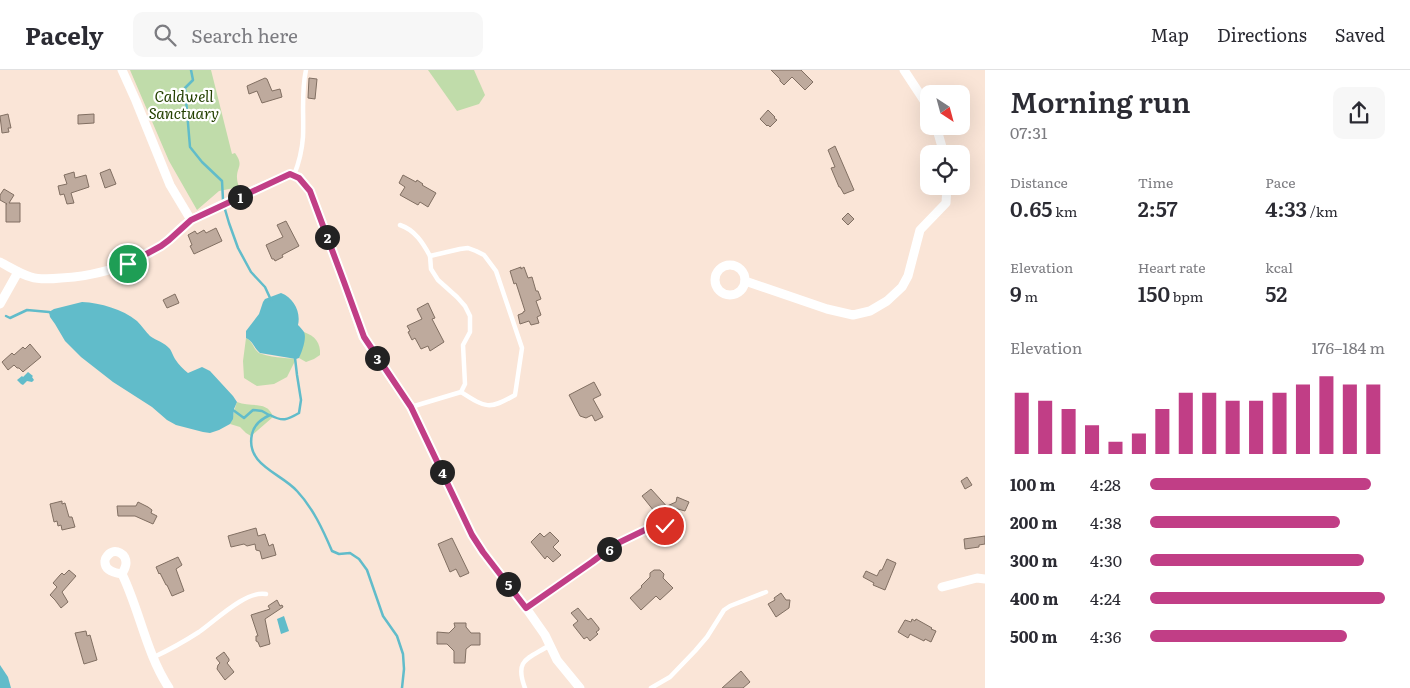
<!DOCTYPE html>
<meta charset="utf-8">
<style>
body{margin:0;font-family:Literata,serif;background:#f7f7f7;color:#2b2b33;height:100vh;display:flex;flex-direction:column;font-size:19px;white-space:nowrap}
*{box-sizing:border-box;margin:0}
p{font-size:16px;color:#7c7c81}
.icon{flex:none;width:28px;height:28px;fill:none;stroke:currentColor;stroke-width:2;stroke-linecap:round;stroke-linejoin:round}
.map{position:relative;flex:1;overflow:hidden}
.side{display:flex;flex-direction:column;background:#fff;width:425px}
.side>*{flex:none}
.needle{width:32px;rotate:144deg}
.fabs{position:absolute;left:920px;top:15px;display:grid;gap:10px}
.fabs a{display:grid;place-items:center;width:50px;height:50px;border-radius:10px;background:#fff;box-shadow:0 5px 20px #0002;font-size:25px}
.pin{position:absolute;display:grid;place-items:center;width:42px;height:42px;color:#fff;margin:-21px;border:2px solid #fff;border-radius:50%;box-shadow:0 1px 5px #0007}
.km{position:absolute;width:25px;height:25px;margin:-12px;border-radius:50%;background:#222;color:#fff;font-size:14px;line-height:25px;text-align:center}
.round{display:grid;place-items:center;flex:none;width:52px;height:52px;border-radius:10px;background:#f7f7f7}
.headline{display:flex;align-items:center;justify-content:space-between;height:85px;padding:0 25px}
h1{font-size:28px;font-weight:600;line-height:38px}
.stats{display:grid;grid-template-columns:repeat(3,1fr);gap:8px;height:85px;padding:5px 25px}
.stats div{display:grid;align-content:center}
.stats b{font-size:21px;font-weight:600}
.stats small{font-size:14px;font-weight:400}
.stats p{font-size:14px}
.chart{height:140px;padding:10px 25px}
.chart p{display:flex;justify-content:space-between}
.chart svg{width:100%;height:90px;margin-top:5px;stroke:#c13e86;stroke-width:6}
ul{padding:0 25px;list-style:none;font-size:16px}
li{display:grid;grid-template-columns:80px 60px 1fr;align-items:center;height:38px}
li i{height:12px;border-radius:6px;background:#c13e86}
header{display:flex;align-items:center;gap:30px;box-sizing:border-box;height:70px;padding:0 25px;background:#fff;border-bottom:1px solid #e1e1e2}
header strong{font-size:24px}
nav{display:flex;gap:28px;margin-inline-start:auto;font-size:18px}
.search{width:350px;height:45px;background:#f7f7f7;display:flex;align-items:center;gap:12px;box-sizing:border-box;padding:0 18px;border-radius:10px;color:#7c7c81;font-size:19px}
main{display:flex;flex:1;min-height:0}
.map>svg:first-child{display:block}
</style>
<header>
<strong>Pacely</strong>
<div class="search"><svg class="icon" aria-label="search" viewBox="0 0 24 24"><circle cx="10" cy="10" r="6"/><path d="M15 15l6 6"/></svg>Search here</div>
<nav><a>Map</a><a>Directions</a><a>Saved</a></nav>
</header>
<main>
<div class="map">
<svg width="985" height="618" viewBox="0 0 985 618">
<rect width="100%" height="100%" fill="#fae5d7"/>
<!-- green -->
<g fill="#c0dcaa">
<path d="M130 0H211L232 84 235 83C244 96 237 96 237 108 237 111 238 114 239 117L219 121 197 140 169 91Z"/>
<path d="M428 0H474L485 25 479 34 457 41Z"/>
<path d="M304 262C315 266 321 273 320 285L314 289 306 292 299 288 304 268Z"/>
<path d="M246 268C253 271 253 279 259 283 268 287 286 288 296 289L287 307 274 314 257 316 244 308 243 291Z"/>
<path d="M237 332C251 338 268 330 273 347L251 366 246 363 240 357 230 354C234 347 234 339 237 332Z"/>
</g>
<!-- water -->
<g fill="#61bcca">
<path d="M281 223C294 228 301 242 298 255 300 257 302 259 304 262 307 268 302 282 299 288L296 289 260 283C254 278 253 271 246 268V261L259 244 263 232 265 229Z"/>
<path d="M82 232C101 233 122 239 137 251 142 256 145 261 150 266 157 271 164 272 170 279 172 282 173 286 175 289 179 295 183 299 188 303L202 297 210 301 233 326 237 332 234 339 233 349 230 354 219 360 210 363 203 362 176 355 167 350 152 337 113 312 81 287 65 271 55 254 50 247 49 242 54 239Z"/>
<path d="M28 302 33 306 32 307 34 310 32 312 27 311 23 315 21 314 17 310 22 306 23 307Z"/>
<path d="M284 546 289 561 281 564 277 549Z"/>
<path d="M0 595 8 607 11 618H0Z"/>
</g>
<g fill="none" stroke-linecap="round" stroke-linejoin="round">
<!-- stream -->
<g stroke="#61bcca" stroke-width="2.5">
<path d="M191 0 193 10 185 18 190 77 202 92 222 111 223 130"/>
<path d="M224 136 229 153 238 178 251 202 265 217 271 230"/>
<path d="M6 246 10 248 27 240 49 242 52 243"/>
<path d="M295 288 297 305 301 330 299 343C287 350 283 352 270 345 261 349 254 354 252 364 245 395 281 403 297 421 313 438 323 460 332 481L339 484 350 483 359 489 367 500 383 546 397 566 403 584 404 599 402 618"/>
<path d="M233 340 244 348 253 340 262 341 269 345"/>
</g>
</g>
<!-- building -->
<g fill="#beaa9d" stroke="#816f62">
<path d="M771 0H801L813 12 805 20 792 7 784 15 780 11V9Z"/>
<path d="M265 8 267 9 272 21 280 19 282 27 262 33 257 21 249 24 247 16Z"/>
<path d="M309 8 317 9 315 29 308 28Z"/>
<path d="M768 40 775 47 774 48 777 50 770 57 768 55 767 56 760 49Z"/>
<path d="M8 44 11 58H8L9 62 2 63 0 46Z"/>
<path d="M94 44V53L78 54V45Z"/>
<path d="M835 76 854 120 844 124 840 117H839L831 98 835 97 828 80Z"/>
<path d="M110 99 116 114 105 118 100 103Z"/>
<path d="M74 102 75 108 86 105 89 117 71 123 74 133 67 134 64 124 60 125 58 116 67 114 64 105Z"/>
<path d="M403 105 416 112 417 110 423 114 422 115 436 123 428 137 420 132 418 135 400 125 405 117 399 113Z"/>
<path d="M4 119 14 125 9 133H20V152H6V134H7L0 130V125Z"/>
<path d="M848 143 854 149 848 155 842 149Z"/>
<path d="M286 151 299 176 282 185 283 187 275 191 274 189H272L266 175 283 167 277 155Z"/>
<path d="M216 158 222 171 194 184 190 176 192 175 188 165 195 161 197 164 204 160 206 163Z"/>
<path d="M521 197V199L524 197 528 208 532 207 536 221H538L541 229 536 231 541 245 537 247 539 253 531 255 529 251 520 254 518 245 523 243V242L525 241 516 213 514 214 510 201Z"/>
<path d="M175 224 179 233 167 238 163 230Z"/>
<path d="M428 233 435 248 432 249 444 272 430 281 428 276 421 279 415 268 412 270 408 262 410 261 407 256 422 249 417 239Z"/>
<path d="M30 274 41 287 24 301 23 302 19 298H17L14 295 8 300 2 292 12 283 14 285 23 277 25 279Z"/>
<path d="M594 312 601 325 593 329 603 347 595 351 592 345 586 348 580 346 569 325Z"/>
<path d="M967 407 972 415 965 419 961 411Z"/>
<path d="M651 419 670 440 666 442 664 452 652 451 654 441 642 426Z"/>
<path d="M677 427 689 432 685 441 667 436 676 432Z"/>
<path d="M62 431V434L65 433 69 447H72L75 457 62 460 61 455 58 456 57 451 54 452 50 434Z"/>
<path d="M138 432 148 437 152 440 151 443 157 446 153 454 135 446H118L117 436H136Z"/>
<path d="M256 458 258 466 265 464 269 476 273 474 276 485 262 489 260 481 256 480 255 474 247 476 244 474 231 477 228 466Z"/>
<path d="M550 462 559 471 553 477 561 485 553 492 547 486 545 489 531 472 540 463 544 467Z"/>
<path d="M985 466V474L979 475V477L965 479 964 469Z"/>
<path d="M452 468 469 503 460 507 456 499 450 502 438 474Z"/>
<path d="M178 487 182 495 176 499 184 521 172 526 167 515H166L160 503 159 504 156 497Z"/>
<path d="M887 489 896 493 885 520 873 515 874 513 863 507 866 501 877 506 880 500H882Z"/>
<path d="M69 500 76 506 62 522 68 532 61 538 55 530 50 525 57 517 53 513 60 505 62 503 64 505Z"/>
<path d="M654 500H660L664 504 663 508 673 518 660 530 656 526 641 540 630 528 642 517 641 516 650 507V503Z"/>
<path d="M781 523 786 530H790L789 538 776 547 768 534 775 530 774 528Z"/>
<path d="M277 530 280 536 282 535 283 537 265 549 270 574 260 577 258 572 256 571V566H258L251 545 270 539 268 536Z"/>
<path d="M578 538 588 550 591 548 599 558V560L596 562 598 564 590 571 587 567 584 569 573 555 578 551 571 543Z"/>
<path d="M912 549 915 551 916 549 932 558 931 559 936 561 931 572 925 569 924 571 910 564 908 568 898 562 905 550 911 552Z"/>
<path d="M454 553H466V557L471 563H480V575H471L466 579 465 593H454V581L447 574H437V562L449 563 455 557Z"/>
<path d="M86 561 87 566 90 565 97 590 84 594 75 563Z"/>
<path d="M224 582 229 589V591L227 593 234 602 225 610 217 599 218 595 220 593 216 588Z"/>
<path d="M741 601 750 612 743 618H722Z"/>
</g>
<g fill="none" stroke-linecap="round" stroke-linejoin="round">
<!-- service -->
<g stroke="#fff" stroke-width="4.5">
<path d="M294 105C299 93 302 80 303 67 304 44 301 22 306 0"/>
<path d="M400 155C415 160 423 173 430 186L460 179 468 178 476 181 484 185 496 201 522 278 515 325C489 340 486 338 461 322L411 337"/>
<path d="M430 186 431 199 438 210 457 227 465 236 470 246V262L463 275 465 314 461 322"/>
<path d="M526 538 593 492 615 474 647 459 665 456 671 453 678 445"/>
<path d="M154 587C169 580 185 571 199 562 215 551 246 520 266 524"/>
<path d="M525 618C514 589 528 589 550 575"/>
<path d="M651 618 670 607 695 581 707 567 724 540 730 536 766 522"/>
</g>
<!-- minor -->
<g stroke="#fff" stroke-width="9">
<path d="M122 0 136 31 170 115 191 150"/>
<path d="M904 0 929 38"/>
<path d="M936 56 944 84"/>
<path d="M0 192C10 197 20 204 31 207 40 210 51 209 61 208 96 206 128 197 158 178 171 170 181 155 193 149 224 132 258 119 290 104L299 107 310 121 344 212 363 267 411 337 472 465 483 482 526 538 545 565 557 590 580 618"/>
<circle cx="730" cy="210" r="15"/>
<path d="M745 211 827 239 853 245 870 241 887 231 902 217 908 206 920 160 946 133 947 116"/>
<path d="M0 234 18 202"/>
<path d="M122 504C115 503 104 501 105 491 105 489 107 486 109 484 116 478 126 484 126 493 126 497 124 500 122 504 140 541 146 583 169 618"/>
<path d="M942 517 977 508 985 509"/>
</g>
</g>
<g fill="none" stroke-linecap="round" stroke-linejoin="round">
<!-- route casing -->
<g stroke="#fff" stroke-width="10">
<path id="route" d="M128 194 161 176 169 170 191 150 290 104 299 108 310 121 344 212 364 267 411 337 472 465 483 482 526 538 592 492 616 474 647 459 665 456"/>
</g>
<!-- route -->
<use href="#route" stroke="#c13e86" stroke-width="6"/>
</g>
<g text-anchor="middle" stroke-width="4.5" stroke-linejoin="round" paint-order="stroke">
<!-- park labels -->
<g font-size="15" font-style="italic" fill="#234000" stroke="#fff">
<text x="184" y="32">Caldwell<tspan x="184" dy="17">Sanctuary</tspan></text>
</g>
</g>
</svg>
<div class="fabs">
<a><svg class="needle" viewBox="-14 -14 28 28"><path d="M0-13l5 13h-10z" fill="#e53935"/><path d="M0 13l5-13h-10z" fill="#7c7c81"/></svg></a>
<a><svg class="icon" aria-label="locate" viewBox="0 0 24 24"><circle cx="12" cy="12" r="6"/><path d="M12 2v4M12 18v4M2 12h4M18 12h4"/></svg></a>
</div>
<div class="pin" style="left:128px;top:194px;background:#1e9e55"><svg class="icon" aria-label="arrive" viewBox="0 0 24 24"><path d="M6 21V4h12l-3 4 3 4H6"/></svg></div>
<div class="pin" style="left:665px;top:456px;background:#d93025"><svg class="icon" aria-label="check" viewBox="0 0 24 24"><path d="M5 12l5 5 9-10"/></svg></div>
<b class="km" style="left:240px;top:127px">1</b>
<b class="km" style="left:327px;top:167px">2</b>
<b class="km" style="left:377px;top:288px">3</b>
<b class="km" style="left:442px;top:402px">4</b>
<b class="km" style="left:508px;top:514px">5</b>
<b class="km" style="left:609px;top:479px">6</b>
</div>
<section class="side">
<div class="headline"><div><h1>Morning run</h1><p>07:31</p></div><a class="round"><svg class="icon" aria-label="share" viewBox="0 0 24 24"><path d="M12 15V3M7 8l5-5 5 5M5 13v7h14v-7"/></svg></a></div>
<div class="stats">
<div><p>Distance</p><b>0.65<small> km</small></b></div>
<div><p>Time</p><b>2:57</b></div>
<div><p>Pace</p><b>4:33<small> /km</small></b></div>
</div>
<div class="stats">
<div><p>Elevation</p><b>9<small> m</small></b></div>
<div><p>Heart rate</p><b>150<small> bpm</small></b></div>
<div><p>kcal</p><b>52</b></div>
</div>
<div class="chart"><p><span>Elevation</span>176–184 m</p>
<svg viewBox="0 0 160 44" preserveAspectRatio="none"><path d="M5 44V14M15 44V18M25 44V22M35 44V30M45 44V38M55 44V34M65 44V22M75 44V14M85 44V14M95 44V18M105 44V18M115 44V14M125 44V10M135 44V6M145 44V10M155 44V10"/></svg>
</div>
<ul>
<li><b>100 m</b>4:28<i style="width:94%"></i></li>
<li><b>200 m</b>4:38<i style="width:81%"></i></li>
<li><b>300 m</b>4:30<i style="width:91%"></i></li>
<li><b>400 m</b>4:24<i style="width:100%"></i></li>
<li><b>500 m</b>4:36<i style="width:84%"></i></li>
</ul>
</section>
</main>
